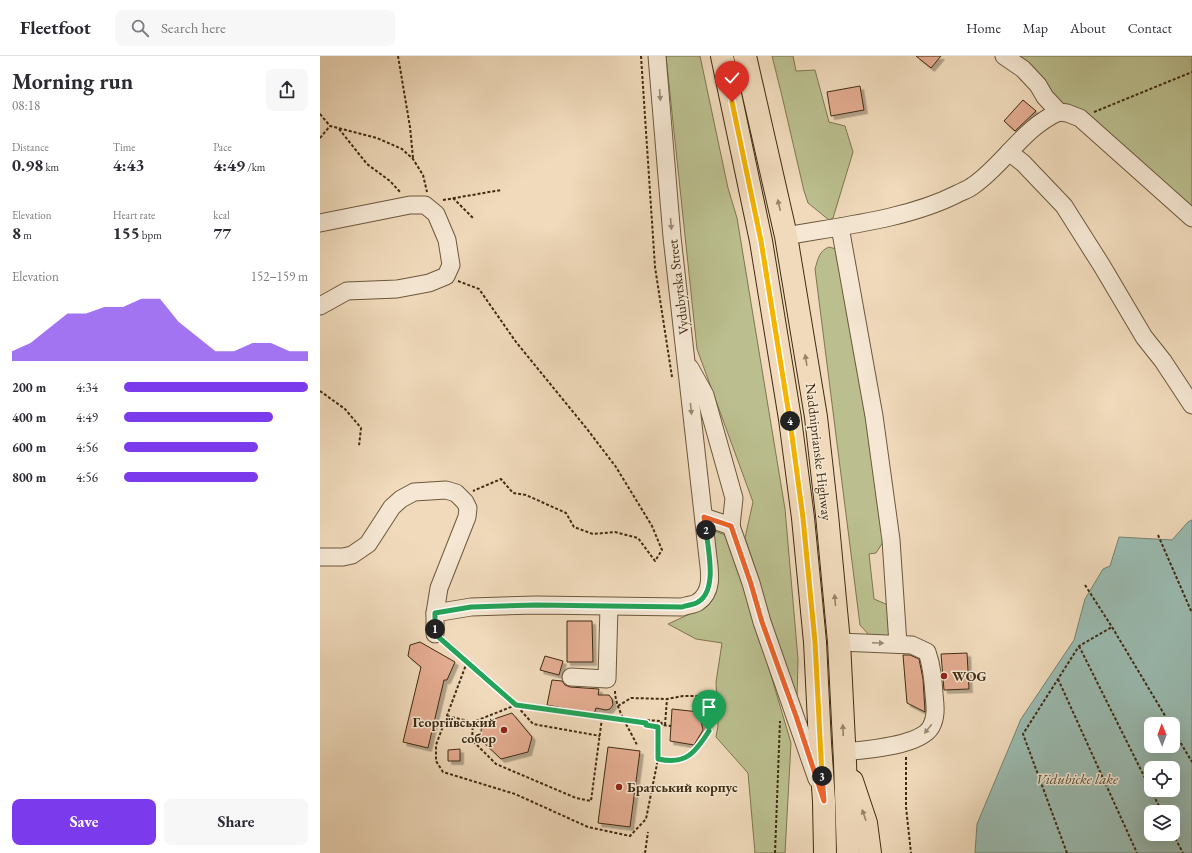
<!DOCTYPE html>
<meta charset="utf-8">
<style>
body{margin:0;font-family:"EB Garamond",serif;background:#f7f7f7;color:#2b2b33;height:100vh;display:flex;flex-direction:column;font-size:15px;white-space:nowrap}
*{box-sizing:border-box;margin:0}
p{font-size:13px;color:#7c7c81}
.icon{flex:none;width:22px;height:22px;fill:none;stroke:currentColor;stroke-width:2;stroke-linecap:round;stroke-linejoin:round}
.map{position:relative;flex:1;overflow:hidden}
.panel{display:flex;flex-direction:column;background:#fff;width:320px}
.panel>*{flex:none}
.needle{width:26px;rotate:359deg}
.buttons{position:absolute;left:824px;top:661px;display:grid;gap:8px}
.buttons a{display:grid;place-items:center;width:36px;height:36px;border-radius:8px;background:#fff;box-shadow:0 4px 16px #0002;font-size:20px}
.pin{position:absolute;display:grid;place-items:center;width:34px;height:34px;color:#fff;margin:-41px -17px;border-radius:50% 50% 50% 0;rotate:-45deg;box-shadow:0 0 4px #0007}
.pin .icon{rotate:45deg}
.km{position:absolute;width:20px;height:20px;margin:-10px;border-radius:50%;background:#222;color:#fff;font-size:11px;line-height:20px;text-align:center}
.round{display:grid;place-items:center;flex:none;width:42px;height:42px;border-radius:8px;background:#f7f7f7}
.headline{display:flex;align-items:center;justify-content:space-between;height:68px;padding:0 12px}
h1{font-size:22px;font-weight:700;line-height:30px}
.metrics{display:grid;grid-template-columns:repeat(3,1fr);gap:6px;height:68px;padding:4px 12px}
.metrics div{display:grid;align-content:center}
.metrics b{font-size:17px;font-weight:700}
.metrics small{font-size:11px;font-weight:400}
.metrics p{font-size:11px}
.chart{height:112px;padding:8px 12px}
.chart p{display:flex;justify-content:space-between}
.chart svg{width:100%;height:72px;margin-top:4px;fill:#7c3aed;opacity:.7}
.button{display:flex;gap:8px;margin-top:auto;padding:8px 12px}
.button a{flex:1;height:46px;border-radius:8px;background:#7c3aed;color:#fff;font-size:16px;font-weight:700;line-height:46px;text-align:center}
.button a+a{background:#f7f7f7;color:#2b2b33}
ul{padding:0 12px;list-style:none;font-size:13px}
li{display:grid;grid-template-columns:64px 48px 1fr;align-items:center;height:30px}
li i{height:10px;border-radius:5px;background:#7c3aed}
header{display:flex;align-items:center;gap:24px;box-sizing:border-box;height:56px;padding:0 20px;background:#fff;border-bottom:1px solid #e1e1e2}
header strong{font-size:19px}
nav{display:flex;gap:22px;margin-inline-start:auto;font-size:14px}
.search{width:280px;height:36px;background:#f7f7f7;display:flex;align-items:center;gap:10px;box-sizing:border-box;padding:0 14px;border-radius:8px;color:#7c7c81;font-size:15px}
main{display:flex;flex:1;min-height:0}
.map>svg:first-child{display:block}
</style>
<header>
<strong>Fleetfoot</strong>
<div class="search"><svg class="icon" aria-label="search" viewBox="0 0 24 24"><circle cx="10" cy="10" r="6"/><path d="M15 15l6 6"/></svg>Search here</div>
<nav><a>Home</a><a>Map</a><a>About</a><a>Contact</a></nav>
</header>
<main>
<section class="panel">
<div class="headline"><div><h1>Morning run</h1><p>08:18</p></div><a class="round"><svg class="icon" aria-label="share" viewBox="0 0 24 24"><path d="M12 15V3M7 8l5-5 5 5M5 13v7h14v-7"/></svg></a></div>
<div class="metrics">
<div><p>Distance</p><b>0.98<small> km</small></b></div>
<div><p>Time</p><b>4:43</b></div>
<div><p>Pace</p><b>4:49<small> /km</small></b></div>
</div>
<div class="metrics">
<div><p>Elevation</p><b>8<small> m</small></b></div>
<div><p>Heart rate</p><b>155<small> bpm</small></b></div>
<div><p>kcal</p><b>77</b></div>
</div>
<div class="chart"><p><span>Elevation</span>152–159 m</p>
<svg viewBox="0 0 160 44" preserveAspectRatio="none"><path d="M0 44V38L10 33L20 24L30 15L40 15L50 11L60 11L70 6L80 6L90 20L100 29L110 38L120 38L130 33L140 33L150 38L160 38V44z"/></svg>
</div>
<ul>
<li><b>200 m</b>4:34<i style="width:100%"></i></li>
<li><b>400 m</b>4:49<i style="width:81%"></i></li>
<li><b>600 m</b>4:56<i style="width:73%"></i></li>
<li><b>800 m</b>4:56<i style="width:73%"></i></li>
</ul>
<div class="button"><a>Save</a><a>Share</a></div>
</section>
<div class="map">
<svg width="872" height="797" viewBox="0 0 872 797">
<defs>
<filter id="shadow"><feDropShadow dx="3.5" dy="3.5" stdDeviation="0" flood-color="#0004"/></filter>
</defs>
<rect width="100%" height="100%" fill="#f0dabb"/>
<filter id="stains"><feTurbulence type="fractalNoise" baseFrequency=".005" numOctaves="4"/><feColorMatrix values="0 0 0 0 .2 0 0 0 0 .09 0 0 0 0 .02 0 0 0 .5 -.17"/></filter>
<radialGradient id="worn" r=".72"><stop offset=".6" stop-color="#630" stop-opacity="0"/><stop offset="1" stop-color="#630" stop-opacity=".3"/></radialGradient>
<!-- green -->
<g fill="#bbbf8f" stroke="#7e7650">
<path d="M346 0H380L408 132 417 162 465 453 478 603 477 643 452 570 436 515 425 482 433 446 377 293Z"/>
<path d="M452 0H473L476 15 495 14 509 66 525 70 533 96 513 162 509 164 488 147 484 135 462 40Z"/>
<path d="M685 0H872V162Z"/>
<path d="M509 191 516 193 520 199 565 483 556 497 549 498 554 543 568 549 569 580 549 579 540 569 495 213C498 203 499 195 509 191Z"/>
<path d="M395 475 410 481 471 687 465 797H435L428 717 396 681 398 670 396 626 402 587 376 583 348 568 387 550 396 528 391 482Z"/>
</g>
<!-- water -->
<path fill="#9abbb1" stroke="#768271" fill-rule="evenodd" d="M872 464V797H655L657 768 701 663 754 584 765 543 783 513 790 510 799 481 852 484 868 466ZM831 668H853V690H831ZM831 712H853V734H831ZM831 756H853V778H831Z"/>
<!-- building -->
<g fill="#e4ac91" stroke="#402c12" filter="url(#shadow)">
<path d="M596 0H621L611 12Z"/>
<path d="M540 30 544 54 511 60 507 36Z"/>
<path d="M703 44 716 55 695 75 684 65Z"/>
<path d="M247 565H272L273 606H247Z"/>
<path d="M100 586 135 606 127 624H124L108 692 83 686 101 611 88 600 90 589Z"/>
<path d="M647 597 649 633 624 634 621 598Z"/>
<path d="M583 599H590L599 603 603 623 605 656 587 647Z"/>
<path d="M225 600 243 605 239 619 220 614Z"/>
<path d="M232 624 242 625 245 629 250 631 279 633 278 639H289L292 643 293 649 290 653 286 654 276 652 274 658 227 649Z"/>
<path d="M352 653 379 656 383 674 374 689 350 685Z"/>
<path d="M192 657 212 681 208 696 181 703 160 683 162 667Z"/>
<path d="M288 691 320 695 310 771 278 767Z"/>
<path d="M140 693V705H128V694Z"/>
</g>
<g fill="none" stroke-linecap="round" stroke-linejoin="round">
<!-- minor casing -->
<g stroke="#6c583c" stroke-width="19">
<g id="minor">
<path d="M684 0 703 13 718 29 725 41 739 56 747 57 760 62 872 162"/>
<path d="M689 96 703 107 744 150 782 210 824 281 843 305 872 349"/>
<path d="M0 167 90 149H105L116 158 127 184 131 209 126 220 109 227 77 233 27 235 0 250"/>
<path d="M520 171 554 360 571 484 578 588"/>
<path d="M466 180C521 170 588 163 637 138 643 135 649 133 654 129 684 108 704 71 739 56"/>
<path d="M370 312 385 339 414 442 411 470"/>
<path d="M384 461 411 470 431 527 442 566 497 723"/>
<path d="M0 501H23L32 499 48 488 72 451 81 443 94 436 126 434 136 437 145 446 148 452 147 461 119 532 115 557"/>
<path d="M115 578V557L151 551 216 549 362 551C367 549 374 549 378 546 393 536 390 517 388 502L352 181 337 0"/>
<path d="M519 586 592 589 607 596C612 610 613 623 614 638 615 649 617 660 611 671 600 690 545 694 524 696"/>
<path d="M251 621 287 623 289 551"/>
</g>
</g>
<!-- major casing -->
<g stroke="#402c12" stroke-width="24">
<g id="major">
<path d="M402 0 441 185 470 363 483 462 495 586 500 687 504 745 505 797"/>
<path d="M425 0 466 180 496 361 507 459 519 586 525 706 528 797"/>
<path d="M532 725 546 767 550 797"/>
</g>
</g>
<!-- path -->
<g stroke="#402c12" stroke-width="2" stroke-dasharray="3 2" stroke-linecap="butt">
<path d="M78 0 90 71 93 102"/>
<path d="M321 0 335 211 352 321"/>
<path d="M774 56 872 16"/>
<path d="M0 58 10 70 57 82 82 93 93 103 103 119 107 136"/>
<path d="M19 73 47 108 70 125 81 137"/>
<path d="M0 82 10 70"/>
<path d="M133 142 154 163"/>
<path d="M123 144 181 134"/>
<path d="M138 225 159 233 196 286 267 373 296 411 332 470 342 494 335 505 318 482 295 476 273 478 254 471 246 457 206 439 193 437 181 423 153 435"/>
<path d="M0 335 25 353 41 372 39 390"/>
<path d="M838 479 872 557"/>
<path d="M765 529 792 571 850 668"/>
<path d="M125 586 196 649 326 667V664L341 665 342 669 351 670"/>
<path d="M759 590 831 734"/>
<path d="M147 606 116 689V705L123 716 195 738 268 771 310 780 326 763 338 703"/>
<path d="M738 623 817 797"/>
<path d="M295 635C295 652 310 674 317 689"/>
<path d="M298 650 311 642 347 643 363 640H377C381 643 386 647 388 651 397 671 380 700 359 705 352 706 345 705 338 703L337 671"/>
<path d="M127 660 153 666 196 649 213 668 280 680"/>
<path d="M153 666 152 684 176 708 256 742 271 745 282 662"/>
<path d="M326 667V669L342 671V669"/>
<path d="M345 669 347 643"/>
<path d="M853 674 872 706"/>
<path d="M586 701V751L591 797"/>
<path d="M831 734 842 756"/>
<path d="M853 778 863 797"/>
<path d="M325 797 328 776"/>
<path d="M455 797 460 665"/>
<path d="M747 797 703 678 759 590 792 571"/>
</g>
<!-- minor -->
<use href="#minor" stroke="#f5e7d3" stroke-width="17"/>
<!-- major -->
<use href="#major" stroke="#f0dabb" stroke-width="22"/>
</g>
<!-- one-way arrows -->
<defs><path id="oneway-solid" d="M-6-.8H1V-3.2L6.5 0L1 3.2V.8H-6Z"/></defs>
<g fill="#9a8a72">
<use href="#oneway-solid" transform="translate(340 39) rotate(86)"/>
<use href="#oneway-solid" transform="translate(351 168) rotate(85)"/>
<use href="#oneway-solid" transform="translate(371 353) rotate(84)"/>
<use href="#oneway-solid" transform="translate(558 587) rotate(2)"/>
<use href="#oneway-solid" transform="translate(608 673) rotate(129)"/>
</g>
<g fill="#988366">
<use href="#oneway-solid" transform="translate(459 149) rotate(-103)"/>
<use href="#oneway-solid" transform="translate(486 304) rotate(-99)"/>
<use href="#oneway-solid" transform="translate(515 544) rotate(-95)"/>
<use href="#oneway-solid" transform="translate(523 674) rotate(-93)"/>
<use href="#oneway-solid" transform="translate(544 759) rotate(-109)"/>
</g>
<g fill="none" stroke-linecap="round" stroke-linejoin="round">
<!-- split-1 casing -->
<g stroke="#fff" stroke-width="8">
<path id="split-1" d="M115 573V578L196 649 326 667V669L338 671V703C366 709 375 697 389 675"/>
</g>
<!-- split-2 casing -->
<g stroke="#fff" stroke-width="8">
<path id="split-2" d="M115 573V557L151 551 216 549 362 551C367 549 374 549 378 546 398 534 388 494 386 474"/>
</g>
<!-- split-3 casing -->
<g stroke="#fff" stroke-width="8">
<path id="split-3" d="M386 474 384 461 411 470 431 528 442 566 476 660 504 745 502 720"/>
</g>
<!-- split-4 casing -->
<g stroke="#fff" stroke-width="8">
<path id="split-4" d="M470 365 483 462 495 586 502 720"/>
</g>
<!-- split-5 casing -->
<g stroke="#fff" stroke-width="8">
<path id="split-5" d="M412 46 441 185 470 365"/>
</g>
<!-- split-1 -->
<use href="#split-1" stroke="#22a559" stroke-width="5"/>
<!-- split-2 -->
<use href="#split-2" stroke="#22a559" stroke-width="5"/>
<!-- split-3 -->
<use href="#split-3" stroke="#f0652b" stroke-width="5"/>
<!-- split-4 -->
<use href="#split-4" stroke="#f5b400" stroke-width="5"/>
<!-- split-5 -->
<use href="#split-5" stroke="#f5b400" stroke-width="5"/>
</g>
<!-- markers -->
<g fill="#8f2418" stroke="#f5e7d3" stroke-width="1.5">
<circle cx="624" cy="620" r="4"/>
<circle cx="184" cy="674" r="4"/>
<circle cx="299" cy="731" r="4"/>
</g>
<g text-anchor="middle" stroke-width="3" stroke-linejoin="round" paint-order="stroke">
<!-- street labels -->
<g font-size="14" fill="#402c12" stroke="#f5e7d3">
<text transform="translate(358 231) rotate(-97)" y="5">Vydubytska Street</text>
<text transform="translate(499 396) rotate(83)" y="5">Naddniprianske Highway</text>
</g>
<!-- poi labels -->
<g font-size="14" font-weight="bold" fill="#402c12" stroke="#f5e7d3" text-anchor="start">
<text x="632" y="625">WOG</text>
<text x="176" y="671" text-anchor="end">Георгіївський<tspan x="176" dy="16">собор</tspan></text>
<text x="307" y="736">Братський корпус</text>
</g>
<!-- water labels -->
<g font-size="15" font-style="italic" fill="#56503a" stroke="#f5e7d3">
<text x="757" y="728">Vidubicke lake</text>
</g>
</g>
<rect width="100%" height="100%" filter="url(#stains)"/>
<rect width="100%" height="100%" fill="url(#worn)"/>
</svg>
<div class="buttons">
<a><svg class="needle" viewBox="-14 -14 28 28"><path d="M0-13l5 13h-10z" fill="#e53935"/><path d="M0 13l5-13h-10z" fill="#7c7c81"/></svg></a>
<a><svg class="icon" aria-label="locate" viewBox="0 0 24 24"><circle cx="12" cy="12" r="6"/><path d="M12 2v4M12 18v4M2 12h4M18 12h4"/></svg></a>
<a><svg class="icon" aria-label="layers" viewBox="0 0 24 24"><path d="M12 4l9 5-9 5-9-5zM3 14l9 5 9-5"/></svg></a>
</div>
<div class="pin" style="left:389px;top:675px;background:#1e9e55"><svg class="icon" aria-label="arrive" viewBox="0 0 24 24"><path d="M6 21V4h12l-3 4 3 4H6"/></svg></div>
<div class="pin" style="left:412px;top:46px;background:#d93025"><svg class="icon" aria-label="check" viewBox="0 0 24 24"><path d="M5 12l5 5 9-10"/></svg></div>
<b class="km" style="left:115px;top:573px">1</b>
<b class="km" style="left:386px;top:474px">2</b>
<b class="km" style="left:502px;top:720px">3</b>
<b class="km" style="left:470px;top:365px">4</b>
</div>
</main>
